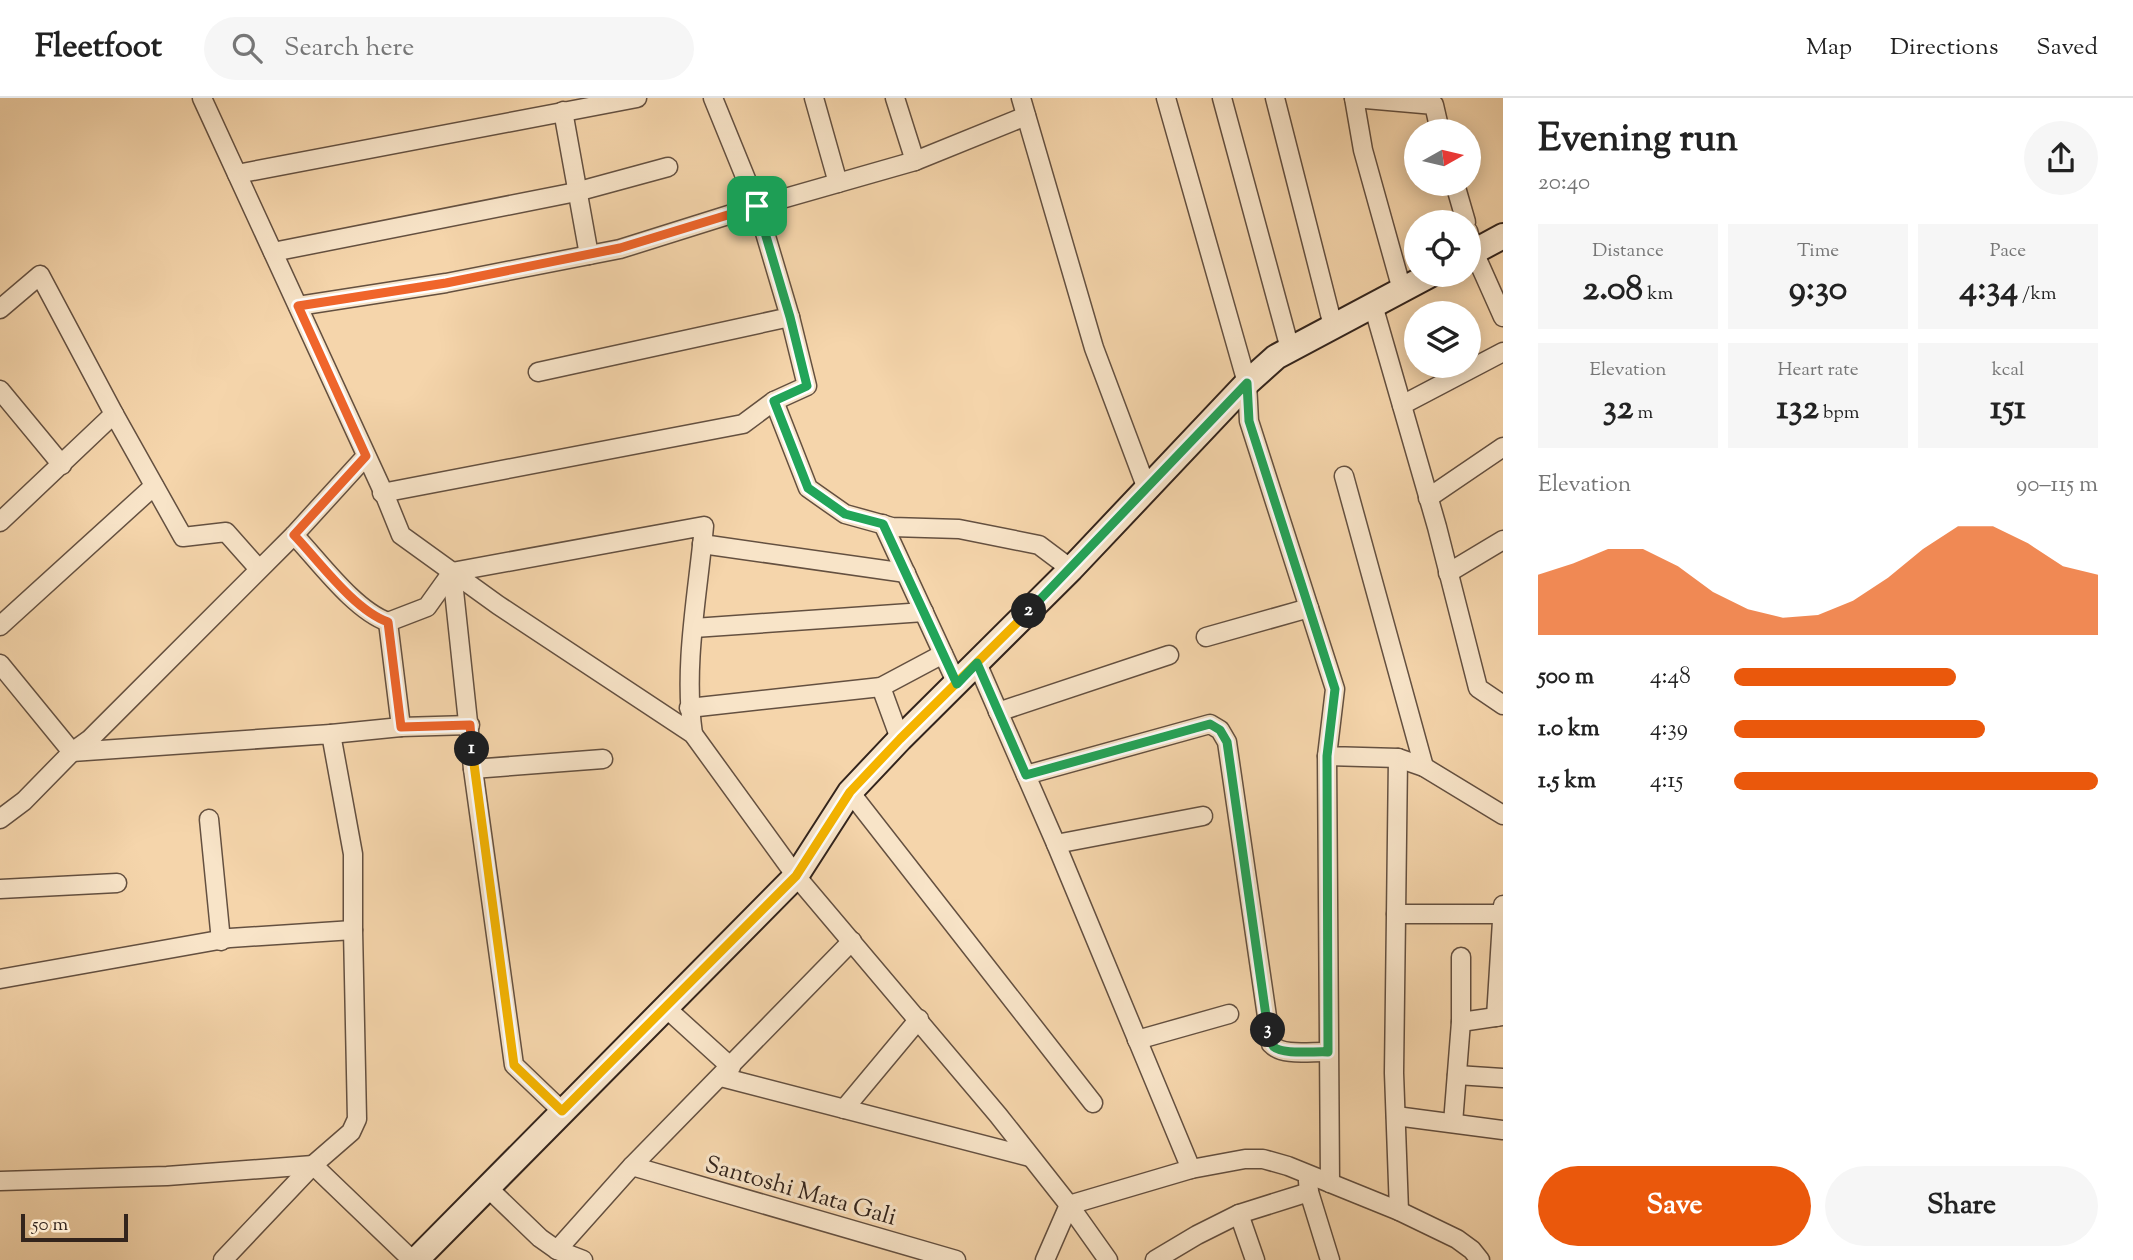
<!DOCTYPE html>
<meta charset="utf-8">
<style>
body{margin:0;font-family:"Sorts Mill Goudy",serif;background:#f6f6f6;color:#222;height:100vh;display:flex;flex-direction:column;font-size:26px;white-space:nowrap}
*{box-sizing:border-box;margin:0}
p{font-size:23px;color:#767676}
.icon{flex:none;width:38px;height:38px;fill:none;stroke:currentColor;stroke-width:2;stroke-linecap:round;stroke-linejoin:round}
.map{position:relative;flex:1;overflow:hidden}
.side{display:flex;flex-direction:column;background:#fff;width:630px}
.side>*{flex:none}
.needle{width:46px;rotate:82deg}
.fabs{position:absolute;left:1404px;top:21px;display:grid;gap:14px}
.fabs a{display:grid;place-items:center;width:77px;height:77px;border-radius:50%;background:#fff;box-shadow:0 4px 18px #0003;font-size:35px}
.scale{position:absolute;left:21px;bottom:18px;width:107px;box-sizing:border-box;padding-left:7px;border:4px solid #33241c;border-top:0;font-size:19px;line-height:24px;white-space:nowrap;color:#33241c;-webkit-text-stroke:5px #f8e4c8;paint-order:stroke}
.pin{position:absolute;display:grid;place-items:center;width:60px;height:60px;color:#fff;margin:-30px;border-radius:14px;box-shadow:0 4px 10px #0006}
.km{position:absolute;width:35px;height:35px;margin:-18px;border-radius:50%;background:#222;color:#fff;font-size:19px;line-height:35px;text-align:center}
.round{display:grid;place-items:center;flex:none;width:74px;height:74px;border-radius:37px;background:#f6f6f6}
.overview{display:flex;align-items:center;justify-content:space-between;height:119px;padding:0 35px}
h1{font-size:38px;font-weight:800;line-height:52px}
.metrics{display:grid;grid-template-columns:repeat(3,1fr);gap:10px;height:119px;padding:7px 35px}
.metrics div{display:grid;align-content:center;border-radius:0px;background:#f6f6f6;text-align:center}
.metrics b{font-size:35px;font-weight:800}
.metrics small{font-size:19px;font-weight:400}
.metrics p{font-size:19px}
.chart{height:196px;padding:14px 35px}
.chart p{display:flex;justify-content:space-between}
.chart svg{width:100%;height:126px;margin-top:7px;fill:#ea580c;opacity:.7}
.cta{display:flex;gap:14px;margin-top:auto;padding:14px 35px}
.cta a{flex:1;height:80px;border-radius:42px;background:#ea580c;color:#fff;font-size:28px;font-weight:800;line-height:80px;text-align:center}
.cta a+a{background:#f6f6f6;color:#222}
ul{padding:0 35px;list-style:none;font-size:23px}
li{display:grid;grid-template-columns:112px 84px 1fr;align-items:center;height:52px}
li i{height:18px;border-radius:9px;background:#ea580c}
header{display:flex;align-items:center;gap:42px;box-sizing:border-box;height:98px;padding:0 35px;background:#fff;border-bottom:2px solid #e0e0e0}
header strong{font-size:33px}
nav{display:flex;gap:38px;margin-inline-start:auto;font-size:24px}
.search{width:490px;height:63px;background:#f6f6f6;display:flex;align-items:center;gap:18px;box-sizing:border-box;padding:0 24px;border-radius:38px;color:#767676;font-size:26px}
main{display:flex;flex:1;min-height:0}
.map>svg:first-child{display:block}
</style>
<header>
<strong>Fleetfoot</strong>
<div class="search"><svg class="icon" aria-label="search" viewBox="0 0 24 24"><circle cx="10" cy="10" r="6"/><path d="M15 15l6 6"/></svg>Search here</div>
<nav><a>Map</a><a>Directions</a><a>Saved</a></nav>
</header>
<main>
<div class="map">
<svg width="1503" height="1162" viewBox="0 0 1503 1162">
<rect width="100%" height="100%" fill="#f5d5ab"/>
<filter id="stains"><feTurbulence type="fractalNoise" baseFrequency=".00286" numOctaves="4"/><feColorMatrix values="0 0 0 0 .2 0 0 0 0 .09 0 0 0 0 .02 0 0 0 .5 -.17"/></filter>
<radialGradient id="worn" r=".72"><stop offset=".6" stop-color="#630" stop-opacity="0"/><stop offset="1" stop-color="#630" stop-opacity=".3"/></radialGradient>
<g fill="none" stroke-linecap="round" stroke-linejoin="round">
<!-- street casing -->
<g stroke="#645040" stroke-width="21">
<g id="street">
<path d="M202 0 386 400 401 437 498 507 693 636 796 778 998 1017 1069 1107 1108 1162"/>
<path d="M814 0 838 85"/>
<path d="M895 0 915 63"/>
<path d="M1021 0 1094 250 1147 391"/>
<path d="M1166 0 1247 285 1249 323 1335 591 1327 658 1398 660 1424 669 1503 717"/>
<path d="M1222 0 1290 251"/>
<path d="M1275 0 1333 228"/>
<path d="M1354 0 1363 52 1402 192"/>
<path d="M1354 0 1434 7 1440 33"/>
<path d="M563 13 589 157"/>
<path d="M237 76 637 0"/>
<path d="M1455 86 1466 124"/>
<path d="M1468 133 1474 154 1503 219"/>
<path d="M273 154 576 94 668 69"/>
<path d="M1373 207 1437 429 1478 590 1503 607"/>
<path d="M298 208 446 185 620 151 757 108 915 63 1026 18"/>
<path d="M0 211 40 177 114 316 183 439 226 434 258 470"/>
<path d="M538 274 790 219 757 108 713 0"/>
<path d="M0 292 62 367"/>
<path d="M774 303 808 390 845 416 892 429 959 431 1039 447 1071 471"/>
<path d="M1402 307 1503 254"/>
<path d="M1344 378 1424 669"/>
<path d="M382 395 743 326 774 303 807 288 790 219"/>
<path d="M1428 400 1503 349"/>
<path d="M0 424 114 316"/>
<path d="M883 426 957 586"/>
<path d="M294 437C319 463 354 512 388 524"/>
<path d="M702 446 906 475"/>
<path d="M452 474 473 671 514 967 562 1013"/>
<path d="M1448 475 1503 442"/>
<path d="M0 528 154 388"/>
<path d="M694 530 924 514"/>
<path d="M1206 539 1309 510"/>
<path d="M977 565 1056 746 1191 1071 1069 1107 1045 1162"/>
<path d="M0 566 72 654 331 636 353 756V832L357 1021 351 1034 313 1067 223 1162"/>
<path d="M881 589 900 641"/>
<path d="M689 610 881 589 943 556"/>
<path d="M998 614 1169 557"/>
<path d="M401 629 388 524 427 509 452 474 704 428C698 495 683 568 693 636"/>
<path d="M331 636 401 629 470 627"/>
<path d="M1327 658 1330 1085"/>
<path d="M1398 660 1394 975 1399 1113"/>
<path d="M473 671 603 661"/>
<path d="M1026 677 1210 626 1220 632 1227 644 1271 946C1283 959 1312 953 1328 954"/>
<path d="M850 694 1093 1005"/>
<path d="M0 721 24 703 72 654 90 641 294 437 366 358"/>
<path d="M209 721 221 843"/>
<path d="M1056 746 1203 718"/>
<path d="M0 791 117 785"/>
<path d="M1396 816H1502"/>
<path d="M0 881 230 840 353 832"/>
<path d="M666 910 731 969"/>
<path d="M1496 919 1503 807"/>
<path d="M1461 924 1503 918"/>
<path d="M1137 942 1229 916"/>
<path d="M1457 977 1503 980"/>
<path d="M721 979 1030 1059"/>
<path d="M844 1011 919 921"/>
<path d="M1396 1018 1503 1032"/>
<path d="M1453 1025 1461 924V859"/>
<path d="M632 1068 956 1162"/>
<path d="M1191 1071 1245 1061H1263L1288 1068 1399 1113 1457 1141 1472 1152 1480 1162"/>
<path d="M0 1083 167 1078 313 1067 412 1162"/>
<path d="M1308 1083 1309 1094 1330 1162"/>
<path d="M487 1089 540 1140 557 1152 632 1068 852 843"/>
<path d="M1239 1116 1255 1162"/>
<path d="M557 1152 583 1162"/>
<path d="M1155 1162 1197 1137 1239 1116 1309 1094"/>
</g>
</g>
<!-- secondary casing -->
<g stroke="#33241c" stroke-width="28">
<g id="secondary">
<path d="M1468 157 1503 138"/>
<path d="M416 1162 796 778 850 694 900 641 1071 471 1247 285 1276 259 1430 177"/>
</g>
</g>
<!-- street -->
<use href="#street" stroke="#f8e4c8" stroke-width="18"/>
<!-- secondary -->
<use href="#secondary" stroke="#f8e4c8" stroke-width="24"/>
</g>
<g fill="none" stroke-linecap="round" stroke-linejoin="round">
<!-- split-1 casing -->
<g stroke="#fff" stroke-width="14">
<path id="split-1" d="M472 651 470 627 401 629 388 524C354 512 319 463 294 437L366 358 298 208 446 185 620 150 757 108"/>
</g>
<!-- split-2 casing -->
<g stroke="#fff" stroke-width="14">
<path id="split-2" d="M472 651 514 967 562 1013 796 778 850 694 900 641 1029 513"/>
</g>
<!-- split-3 casing -->
<g stroke="#fff" stroke-width="14">
<path id="split-3" d="M1029 513 1247 285 1249 323 1335 591 1327 658 1328 954C1316 953 1283 957 1274 949 1270 945 1269 938 1268 932"/>
</g>
<!-- split-4 casing -->
<g stroke="#fff" stroke-width="14">
<path id="split-4" d="M757 108 790 219 807 288 774 303 808 390 845 416 883 426 957 586 977 565 1026 677 1210 626 1220 632 1227 644 1268 932"/>
</g>
<!-- split-1 -->
<use href="#split-1" stroke="#f0652b" stroke-width="9"/>
<!-- split-2 -->
<use href="#split-2" stroke="#f5b400" stroke-width="9"/>
<!-- split-3 -->
<use href="#split-3" stroke="#22a559" stroke-width="9"/>
<!-- split-4 -->
<use href="#split-4" stroke="#22a559" stroke-width="9"/>
</g>
<g text-anchor="middle" stroke-width="6" stroke-linejoin="round" paint-order="stroke">
<!-- street labels -->
<g font-size="24" fill="#33241c" stroke="#f8e4c8">
<text transform="translate(801 1092) rotate(16)" y="8">Santoshi Mata Gali</text>
</g>
</g>
<rect width="100%" height="100%" filter="url(#stains)"/>
<rect width="100%" height="100%" fill="url(#worn)"/>
</svg>
<div class="fabs">
<a><svg class="needle" viewBox="-14 -14 28 28"><path d="M0-13l5 13h-10z" fill="#e53935"/><path d="M0 13l5-13h-10z" fill="#767676"/></svg></a>
<a><svg class="icon" aria-label="locate" viewBox="0 0 24 24"><circle cx="12" cy="12" r="6"/><path d="M12 2v4M12 18v4M2 12h4M18 12h4"/></svg></a>
<a><svg class="icon" aria-label="layers" viewBox="0 0 24 24"><path d="M12 4l9 5-9 5-9-5zM3 14l9 5 9-5"/></svg></a>
</div>
<div class="scale">50 m</div>
<div class="pin" style="left:757px;top:108px;background:#1e9e55"><svg class="icon" aria-label="arrive" viewBox="0 0 24 24"><path d="M6 21V4h12l-3 4 3 4H6"/></svg></div>
<b class="km" style="left:472px;top:651px">1</b>
<b class="km" style="left:1029px;top:513px">2</b>
<b class="km" style="left:1268px;top:932px">3</b>
</div>
<section class="side">
<div class="overview"><div><h1>Evening run</h1><p>20:40</p></div><a class="round"><svg class="icon" aria-label="share" viewBox="0 0 24 24"><path d="M12 15V3M7 8l5-5 5 5M5 13v7h14v-7"/></svg></a></div>
<div class="metrics">
<div><p>Distance</p><b>2.08<small> km</small></b></div>
<div><p>Time</p><b>9:30</b></div>
<div><p>Pace</p><b>4:34<small> /km</small></b></div>
</div>
<div class="metrics">
<div><p>Elevation</p><b>32<small> m</small></b></div>
<div><p>Heart rate</p><b>132<small> bpm</small></b></div>
<div><p>kcal</p><b>151</b></div>
</div>
<div class="chart"><p><span>Elevation</span>90–115 m</p>
<svg viewBox="0 0 160 44" preserveAspectRatio="none"><path d="M0 44V23L10 19L20 14L30 14L40 20L50 29L60 35L70 38L80 37L90 32L100 24L110 14L120 6L130 6L140 12L150 20L160 23V44z"/></svg>
</div>
<ul>
<li><b>500 m</b>4:48<i style="width:61%"></i></li>
<li><b>1.0 km</b>4:39<i style="width:69%"></i></li>
<li><b>1.5 km</b>4:15<i style="width:100%"></i></li>
</ul>
<div class="cta"><a>Save</a><a>Share</a></div>
</section>
</main>
